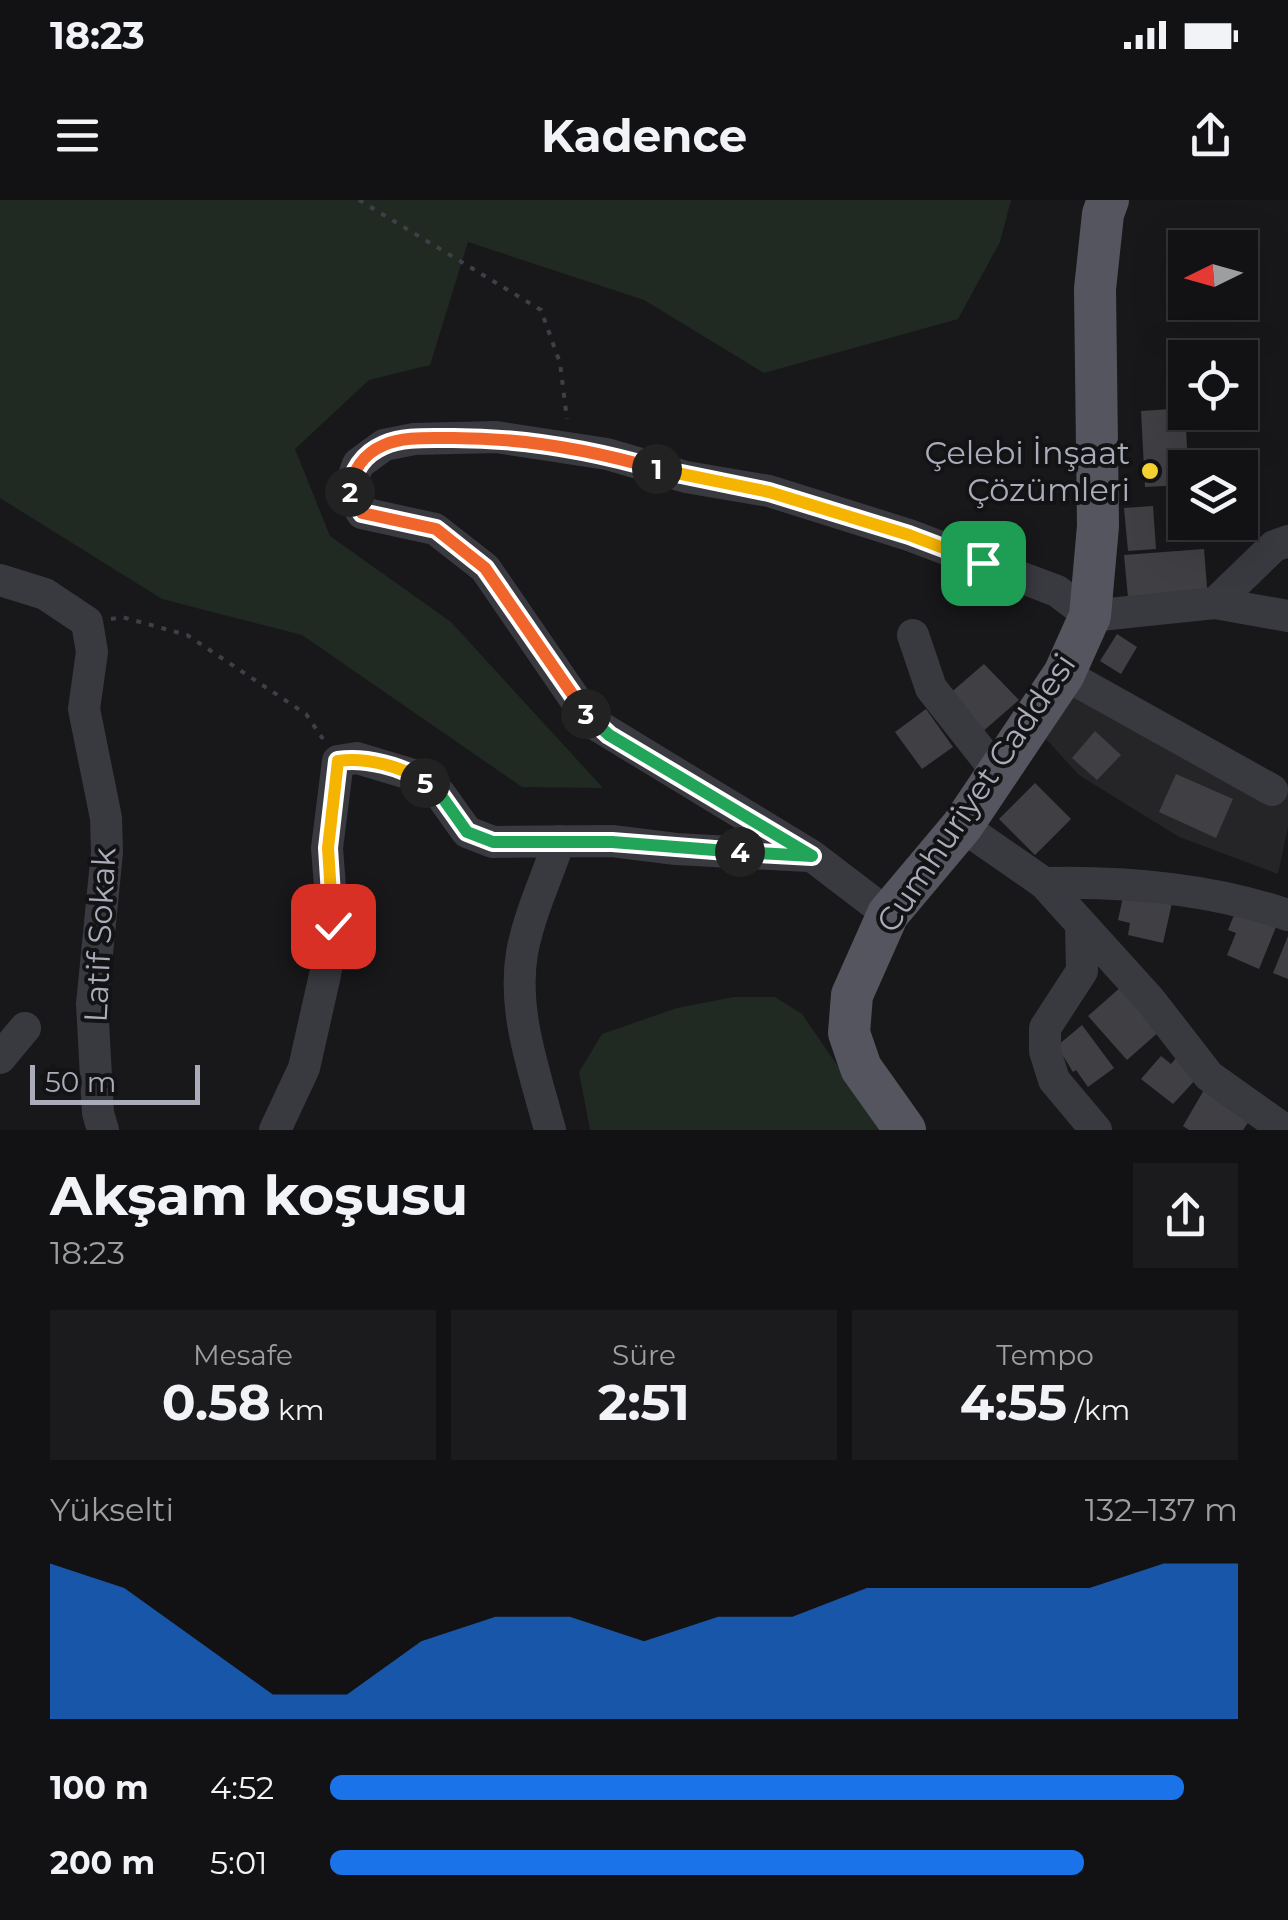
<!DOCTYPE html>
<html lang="tr">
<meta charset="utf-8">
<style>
body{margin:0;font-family:Montserrat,sans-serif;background:#1b1b1d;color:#f1f3f6;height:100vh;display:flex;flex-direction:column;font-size:38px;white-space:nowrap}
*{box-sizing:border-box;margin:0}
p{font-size:32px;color:#9c9ea0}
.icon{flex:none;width:55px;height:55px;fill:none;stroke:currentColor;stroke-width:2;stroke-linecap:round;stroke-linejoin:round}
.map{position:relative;height:930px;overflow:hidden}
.side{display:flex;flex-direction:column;background:#121214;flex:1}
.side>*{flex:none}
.needle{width:65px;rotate:265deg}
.fabs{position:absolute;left:1168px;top:30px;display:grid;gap:20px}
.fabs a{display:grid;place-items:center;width:90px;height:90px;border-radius:0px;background:#121214;box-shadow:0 10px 40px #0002,0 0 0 2px #313234;font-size:50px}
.scale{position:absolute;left:30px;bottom:25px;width:170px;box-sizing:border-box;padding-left:10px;border:5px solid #aaacba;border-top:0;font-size:28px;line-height:35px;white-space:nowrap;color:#aaacba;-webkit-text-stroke:8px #131315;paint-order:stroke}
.pin{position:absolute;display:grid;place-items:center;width:85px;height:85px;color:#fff;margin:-42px;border-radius:20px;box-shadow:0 5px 15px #0006}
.km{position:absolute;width:50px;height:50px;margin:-25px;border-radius:50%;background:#222;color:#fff;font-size:28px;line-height:50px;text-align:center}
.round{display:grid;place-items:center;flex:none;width:105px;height:105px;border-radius:0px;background:#1b1b1d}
.summary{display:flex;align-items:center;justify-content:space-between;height:170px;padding:0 50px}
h1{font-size:55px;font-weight:700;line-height:75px}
.metrics{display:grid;grid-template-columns:repeat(3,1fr);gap:15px;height:170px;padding:10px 50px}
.metrics div{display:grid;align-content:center;border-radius:0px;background:#1b1b1d;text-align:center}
.metrics b{font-size:50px;font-weight:700}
.metrics small{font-size:28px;font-weight:400}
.metrics p{font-size:28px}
.chart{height:280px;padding:20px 50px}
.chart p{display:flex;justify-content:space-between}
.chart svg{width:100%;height:180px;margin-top:10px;fill:#1a73e8;opacity:.7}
ul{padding:0 50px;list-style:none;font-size:32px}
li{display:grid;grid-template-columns:160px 120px 1fr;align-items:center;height:75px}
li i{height:25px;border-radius:12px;background:#1a73e8}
.status{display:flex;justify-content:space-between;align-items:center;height:70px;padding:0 50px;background:#121214;direction:ltr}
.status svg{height:28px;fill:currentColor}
header{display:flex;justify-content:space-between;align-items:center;height:130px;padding:0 50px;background:#121214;font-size:45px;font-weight:700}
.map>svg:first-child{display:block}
</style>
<div class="status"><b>18:23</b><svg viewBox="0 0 49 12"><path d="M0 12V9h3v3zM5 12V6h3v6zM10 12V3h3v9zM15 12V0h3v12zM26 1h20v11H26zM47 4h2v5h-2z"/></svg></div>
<header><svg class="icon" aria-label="menu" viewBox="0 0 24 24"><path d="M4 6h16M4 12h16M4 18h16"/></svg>Kadence<svg class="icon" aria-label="share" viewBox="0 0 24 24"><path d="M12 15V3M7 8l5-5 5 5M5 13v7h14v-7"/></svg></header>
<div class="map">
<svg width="1288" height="930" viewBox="0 0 1288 930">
<rect width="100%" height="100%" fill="#18181a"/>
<!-- built -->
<path fill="#252427" d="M1087 470 1288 584V627L1278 674 1179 637 1079 575 1046 539Z"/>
<!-- green -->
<g fill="#202922">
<path d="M0 0H1011L1000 42 958 119 764 173 644 100 468 42 430 165 369 180 295 249 330 336 451 422 603 588 522 587 302 435 162 399 0 298Z"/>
<path d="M734 797H775L802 814 882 930H590L579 872 602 834 677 808Z"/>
</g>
<!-- building -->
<g fill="#404044">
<path d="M1185 208 1188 268H1185V285L1145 287 1141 211Z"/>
<path d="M1153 306 1156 349 1128 351 1124 308Z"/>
<path d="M1204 349 1208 400 1129 408 1124 355Z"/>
<path d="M1117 434 1137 447 1121 474 1100 461Z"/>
<path d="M984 464 1019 500 981 533 948 495Z"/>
<path d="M926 509 953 547 922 569 895 532Z"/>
<path d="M1095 531 1121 555 1097 580 1072 558Z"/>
<path d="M1176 574 1233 599 1216 638 1159 612Z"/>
<path d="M1035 583 1071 619 1035 655 999 619Z"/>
<path d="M1124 692 1172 703 1163 743 1128 735 1130 723 1118 720Z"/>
<path d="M1234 715 1276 727 1259 769 1227 755 1236 733 1228 730Z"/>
<path d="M1288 736V779L1273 773Z"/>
<path d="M1122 786 1161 830 1127 860 1088 816Z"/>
<path d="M1082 825 1114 868 1088 887 1076 870 1073 872 1057 846Z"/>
<path d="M1161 856 1171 864 1176 858 1197 878 1173 904 1141 879Z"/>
<path d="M1208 883 1254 914 1243 930H1189L1183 926Z"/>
</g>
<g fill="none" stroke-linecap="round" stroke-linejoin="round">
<!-- path -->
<g stroke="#3f4047" stroke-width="4" stroke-dasharray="5 8" stroke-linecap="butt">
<path d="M359 0 541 110 560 163 567 219"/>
<path d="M111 419 122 417 187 435 306 514 323 539"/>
</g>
<!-- minor -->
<g stroke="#393940" stroke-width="32">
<path d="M0 380 45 394 87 422 92 452 84 509 106 618 107 652 92 804 98 913 103 930"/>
<path d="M1215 403 1288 416"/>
<path d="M913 435 931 488 997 572"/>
<path d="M1064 474 1272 590"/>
<path d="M962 626 1044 683 1150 800 1209 876 1285 930"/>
<path d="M1044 683C1124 681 1211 689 1288 715"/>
<path d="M888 714 812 656 590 521 485 368 435 329 362 313 349 290 358 264 384 245 414 239 496 237 607 254 686 277 769 291 909 335 1057 391 1090 416 1215 403 1274 346 1288 341"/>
<path d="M1081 726 1082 771 1045 828V851L1054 880 1096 930"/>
<path d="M0 858 25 828"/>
<path d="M275 930 304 868 325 775 333 726 327 648 338 561 357 558 417 576 440 594 467 632 493 642 612 641 676 649 808 656"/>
<path d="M550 930C535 873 512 812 522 753 529 714 547 678 559 641"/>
</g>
<!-- major -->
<path stroke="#55555f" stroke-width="42" d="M905 930 861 868 849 833 852 795 888 714 962 626 1064 474 1090 416 1098 326 1095 89 1103 14 1108 0"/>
</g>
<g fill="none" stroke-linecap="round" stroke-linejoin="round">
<!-- split-1 casing -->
<g stroke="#fff" stroke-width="20">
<path id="split-1" d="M657 269 769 292 909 335 983 363"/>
</g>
<!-- split-2 casing -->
<g stroke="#fff" stroke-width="20">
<path id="split-2" d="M350 292C352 271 363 254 384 245 402 237 425 238 445 238 517 237 588 249 657 269"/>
</g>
<!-- split-3 casing -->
<g stroke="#fff" stroke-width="20">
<path id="split-3" d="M350 292 362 313 436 329 485 368 586 514"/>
</g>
<!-- split-4 casing -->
<g stroke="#fff" stroke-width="20">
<path id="split-4" d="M586 514 609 535 812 656 740 652"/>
</g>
<!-- split-5 casing -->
<g stroke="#fff" stroke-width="20">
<path id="split-5" d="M425 583 440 594 467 632 493 642H612L740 652"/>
</g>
<!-- split-6 casing -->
<g stroke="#fff" stroke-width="20">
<path id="split-6" d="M333 726 328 648 338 561C364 557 404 566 425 583"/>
</g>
<!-- split-1 -->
<use href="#split-1" stroke="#f5b400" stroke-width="12"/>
<!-- split-2 -->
<use href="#split-2" stroke="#f0652b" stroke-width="12"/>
<!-- split-3 -->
<use href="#split-3" stroke="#f0652b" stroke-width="12"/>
<!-- split-4 -->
<use href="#split-4" stroke="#22a559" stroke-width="12"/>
<!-- split-5 -->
<use href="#split-5" stroke="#22a559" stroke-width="12"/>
<!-- split-6 -->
<use href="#split-6" stroke="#f5b400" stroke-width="12"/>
</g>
<!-- markers -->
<circle fill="#f8d532" stroke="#131315" stroke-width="4" cx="1150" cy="271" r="10"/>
<g text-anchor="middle" stroke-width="8" stroke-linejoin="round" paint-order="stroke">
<!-- poi labels -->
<g font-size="32" fill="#aaacba" stroke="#131315" text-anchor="end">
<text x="1130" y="264">Çelebi İnşaat<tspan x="1130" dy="37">Çözümleri</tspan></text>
</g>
<!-- street labels -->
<g font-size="32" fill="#aaacba" stroke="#131315">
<text transform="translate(976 593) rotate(-56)" y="11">Cumhuriyet Caddesi</text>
<text transform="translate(100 735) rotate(-87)" y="11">Latif Sokak</text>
</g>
</g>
</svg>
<div class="fabs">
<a><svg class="needle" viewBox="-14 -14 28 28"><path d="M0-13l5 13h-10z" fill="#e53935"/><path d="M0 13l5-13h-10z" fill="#9c9ea0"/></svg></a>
<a><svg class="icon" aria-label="locate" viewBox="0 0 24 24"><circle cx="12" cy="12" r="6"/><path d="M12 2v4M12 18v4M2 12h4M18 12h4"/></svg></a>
<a><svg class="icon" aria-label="layers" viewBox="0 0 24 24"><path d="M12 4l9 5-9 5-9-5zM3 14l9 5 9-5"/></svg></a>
</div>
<div class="scale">50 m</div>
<div class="pin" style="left:983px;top:363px;background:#1e9e55"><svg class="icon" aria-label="arrive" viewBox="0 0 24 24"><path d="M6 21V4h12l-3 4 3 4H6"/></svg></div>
<div class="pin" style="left:333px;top:726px;background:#d93025"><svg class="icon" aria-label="check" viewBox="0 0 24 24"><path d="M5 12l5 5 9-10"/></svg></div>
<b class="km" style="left:657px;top:269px">1</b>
<b class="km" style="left:350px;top:292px">2</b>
<b class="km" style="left:586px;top:514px">3</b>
<b class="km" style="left:740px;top:652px">4</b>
<b class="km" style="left:425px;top:583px">5</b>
</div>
<section class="side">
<div class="summary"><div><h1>Akşam koşusu</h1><p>18:23</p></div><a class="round"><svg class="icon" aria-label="share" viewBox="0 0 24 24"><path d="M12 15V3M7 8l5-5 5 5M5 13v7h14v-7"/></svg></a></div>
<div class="metrics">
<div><p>Mesafe</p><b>0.58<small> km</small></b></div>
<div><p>Süre</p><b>2:51</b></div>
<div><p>Tempo</p><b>4:55<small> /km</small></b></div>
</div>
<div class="chart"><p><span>Yükselti</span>132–137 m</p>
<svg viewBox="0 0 160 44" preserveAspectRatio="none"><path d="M0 44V6L10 12L20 25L30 38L40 38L50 25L60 19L70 19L80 25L90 19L100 19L110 12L120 12L130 12L140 12L150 6L160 6V44z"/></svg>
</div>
<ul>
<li><b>100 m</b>4:52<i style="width:94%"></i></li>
<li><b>200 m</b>5:01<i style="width:83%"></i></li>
</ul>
</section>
